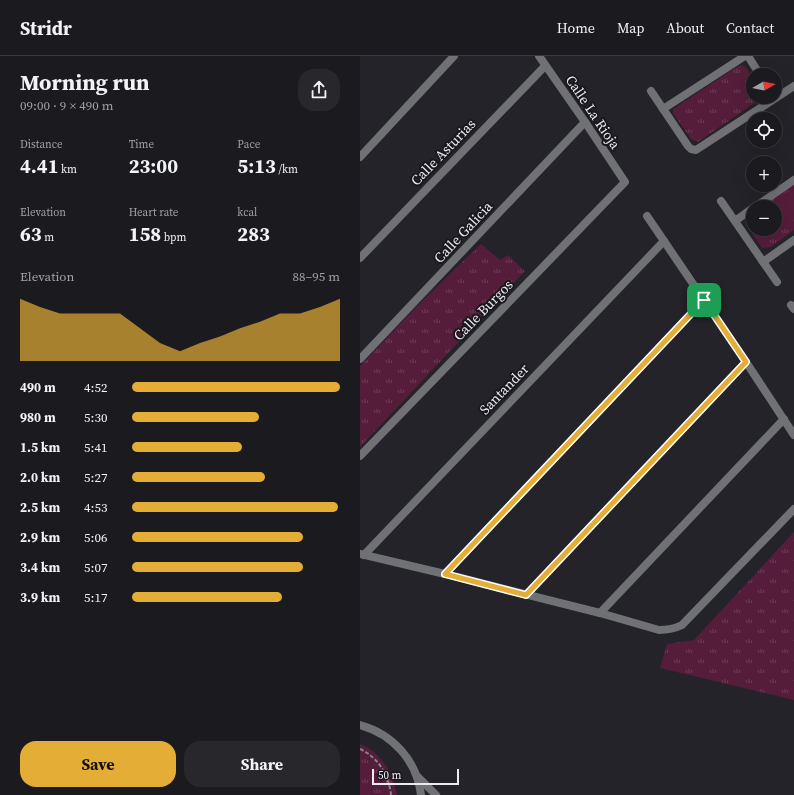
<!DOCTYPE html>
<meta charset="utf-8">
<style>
body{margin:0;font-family:"Source Serif 4",serif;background:#27272c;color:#f1f3f6;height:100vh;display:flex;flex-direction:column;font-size:15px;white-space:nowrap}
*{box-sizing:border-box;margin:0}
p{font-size:13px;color:#9fa1a4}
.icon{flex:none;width:22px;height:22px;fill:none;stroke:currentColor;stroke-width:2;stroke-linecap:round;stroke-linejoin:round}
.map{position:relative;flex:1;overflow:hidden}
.side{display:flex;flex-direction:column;background:#1a1a1f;width:360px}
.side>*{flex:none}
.needle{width:26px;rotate:81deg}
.fabs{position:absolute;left:386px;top:12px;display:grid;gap:8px}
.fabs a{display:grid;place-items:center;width:36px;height:36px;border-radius:50%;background:#1a1a1f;box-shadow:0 4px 16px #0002,0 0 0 1px #38383d;font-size:20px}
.scale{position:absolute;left:12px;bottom:10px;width:87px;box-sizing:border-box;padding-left:4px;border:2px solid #ececf0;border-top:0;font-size:11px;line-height:14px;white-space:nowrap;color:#ececf0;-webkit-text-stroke:3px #1a191f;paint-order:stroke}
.pin{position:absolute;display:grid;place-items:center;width:34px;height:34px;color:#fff;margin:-17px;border-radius:8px;box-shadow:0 2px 6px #0006}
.round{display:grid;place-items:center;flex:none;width:42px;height:42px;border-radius:16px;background:#27272c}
.overview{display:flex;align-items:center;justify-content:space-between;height:68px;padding:0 20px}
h1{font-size:22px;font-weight:700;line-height:30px}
.metrics{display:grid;grid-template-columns:repeat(3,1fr);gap:6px;height:68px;padding:4px 20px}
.metrics div{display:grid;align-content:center}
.metrics b{font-size:20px;font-weight:700}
.metrics small{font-size:11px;font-weight:400}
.metrics p{font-size:11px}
.chart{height:112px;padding:8px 20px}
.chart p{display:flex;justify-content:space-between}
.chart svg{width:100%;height:72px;margin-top:4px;fill:#e4ad35;opacity:.7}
.primary-button{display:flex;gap:8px;margin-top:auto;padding:8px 20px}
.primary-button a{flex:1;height:46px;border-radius:16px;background:#e4ad35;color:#111;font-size:16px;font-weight:700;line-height:46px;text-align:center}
.primary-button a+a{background:#27272c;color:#f1f3f6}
ul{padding:0 20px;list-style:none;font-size:13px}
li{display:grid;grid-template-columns:64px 48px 1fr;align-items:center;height:30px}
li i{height:10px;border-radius:5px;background:#e4ad35}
header{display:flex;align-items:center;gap:24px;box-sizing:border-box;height:56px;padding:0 20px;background:#1a1a1f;border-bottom:1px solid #38383d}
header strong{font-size:19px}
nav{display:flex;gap:22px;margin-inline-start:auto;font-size:14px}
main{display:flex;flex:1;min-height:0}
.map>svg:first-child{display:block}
</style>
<header>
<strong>Stridr</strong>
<nav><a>Home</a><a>Map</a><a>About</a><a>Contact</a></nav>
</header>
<main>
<section class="side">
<div class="overview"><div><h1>Morning run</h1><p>09:00 · 9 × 490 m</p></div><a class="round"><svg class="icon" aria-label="share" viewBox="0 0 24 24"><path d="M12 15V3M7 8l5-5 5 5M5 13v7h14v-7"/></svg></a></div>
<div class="metrics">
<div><p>Distance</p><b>4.41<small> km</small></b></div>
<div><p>Time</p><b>23:00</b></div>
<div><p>Pace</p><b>5:13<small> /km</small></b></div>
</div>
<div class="metrics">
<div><p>Elevation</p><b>63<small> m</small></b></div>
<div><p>Heart rate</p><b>158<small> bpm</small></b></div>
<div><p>kcal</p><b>283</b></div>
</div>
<div class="chart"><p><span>Elevation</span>88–95 m</p>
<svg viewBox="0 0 160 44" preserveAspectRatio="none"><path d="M0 44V6L10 11L20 15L30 15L40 15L50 15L60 24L70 33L80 38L90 33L100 29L110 24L120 20L130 15L140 15L150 11L160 6V44z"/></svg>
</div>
<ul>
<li><b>490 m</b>4:52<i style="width:100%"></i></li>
<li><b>980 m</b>5:30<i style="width:61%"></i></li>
<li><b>1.5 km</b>5:41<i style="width:53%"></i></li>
<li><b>2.0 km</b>5:27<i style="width:64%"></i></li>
<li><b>2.5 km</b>4:53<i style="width:99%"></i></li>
<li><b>2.9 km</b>5:06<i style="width:82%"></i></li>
<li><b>3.4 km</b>5:07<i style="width:82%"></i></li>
<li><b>3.9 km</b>5:17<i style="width:72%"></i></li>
</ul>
<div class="primary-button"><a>Save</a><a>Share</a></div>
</section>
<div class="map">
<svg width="434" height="739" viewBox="0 0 434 739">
<defs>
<pattern id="park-tufts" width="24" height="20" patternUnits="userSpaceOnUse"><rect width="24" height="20" fill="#551d3a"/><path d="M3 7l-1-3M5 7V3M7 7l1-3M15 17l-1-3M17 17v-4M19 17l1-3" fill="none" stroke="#6e3e57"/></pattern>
</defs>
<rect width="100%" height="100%" fill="#232329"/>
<!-- park -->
<g fill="url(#park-tufts)">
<path d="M384 9 393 22V41H403L338 86 331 83 313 57V53L378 10Z"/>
<path d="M434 129V174L411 191 402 192 389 173 385 161 393 156V173H415V151H401Z"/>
<path d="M121 188 140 204 148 199 165 215 0 391V310L58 249Z"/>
<path d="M434 476V644L300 612 307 588 334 584Z"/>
<path d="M0 688C14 693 26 707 32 720 35 726 35 733 37 739H0Z"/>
</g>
<!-- pitch -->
<path fill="#551d3a" d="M431 133 434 138V163L408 183 401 173H415V151H406Z"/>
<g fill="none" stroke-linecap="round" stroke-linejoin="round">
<!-- path -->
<path stroke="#848489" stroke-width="2" stroke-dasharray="4 2" stroke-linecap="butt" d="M0 693C4 695 8 697 11 700 22 708 30 726 31 739"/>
<!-- minor -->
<g stroke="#6f7174" stroke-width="8">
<path d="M388 0 400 19"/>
<path d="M291 35 328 90 331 93 336 94 434 30"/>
<path d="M303 53 385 0"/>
<path d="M0 101 94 0"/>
<path d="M361 145 417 226"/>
<path d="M395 151 434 124"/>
<path d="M287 160 386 306 434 379"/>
<path d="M375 165 393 152"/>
<path d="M0 202 185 10"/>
<path d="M403 206 434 184"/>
<path d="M431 249 434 253"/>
<path d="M0 303 225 66"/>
<path d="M0 400 265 126 225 66 179 0"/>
<path d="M0 498 85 518 240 557 299 574C308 574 314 573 322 569L434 453"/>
<path d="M4 499 304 185"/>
<path d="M85 518 344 244"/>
<path d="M166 539 386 306"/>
<path d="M240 557 424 363"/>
<path d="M0 669C33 678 57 705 61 739"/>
<path d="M58 721 76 739"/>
</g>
</g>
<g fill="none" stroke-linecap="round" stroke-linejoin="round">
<!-- route casing -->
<g stroke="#fff" stroke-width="8">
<path id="route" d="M344 244 386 306 166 539 85 518Z"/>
</g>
<!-- route -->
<use href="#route" stroke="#e4ad35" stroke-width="5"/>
</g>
<g text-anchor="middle" stroke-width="4" stroke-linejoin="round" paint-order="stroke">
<!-- street labels -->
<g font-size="14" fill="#ececf0" stroke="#1a191f">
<text transform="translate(233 56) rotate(56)" y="5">Calle La Rioja</text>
<text transform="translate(83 96) rotate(-46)" y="5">Calle Asturias</text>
<text transform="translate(103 176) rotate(-47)" y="5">Calle Galicia</text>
<text transform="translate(123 254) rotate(-46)" y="5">Calle Burgos</text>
<text transform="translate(144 333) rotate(-46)" y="5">Santander</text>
</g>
</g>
</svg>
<div class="fabs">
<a><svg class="needle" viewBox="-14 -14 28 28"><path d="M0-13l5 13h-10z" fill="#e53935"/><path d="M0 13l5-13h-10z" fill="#9fa1a4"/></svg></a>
<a><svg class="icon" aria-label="locate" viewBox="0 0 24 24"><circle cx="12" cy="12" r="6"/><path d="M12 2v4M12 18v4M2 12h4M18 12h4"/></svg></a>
<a>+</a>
<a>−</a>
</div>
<div class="scale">50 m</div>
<div class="pin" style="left:344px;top:244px;background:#1e9e55"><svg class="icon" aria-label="arrive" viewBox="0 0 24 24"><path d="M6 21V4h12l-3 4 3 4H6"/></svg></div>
</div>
</main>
